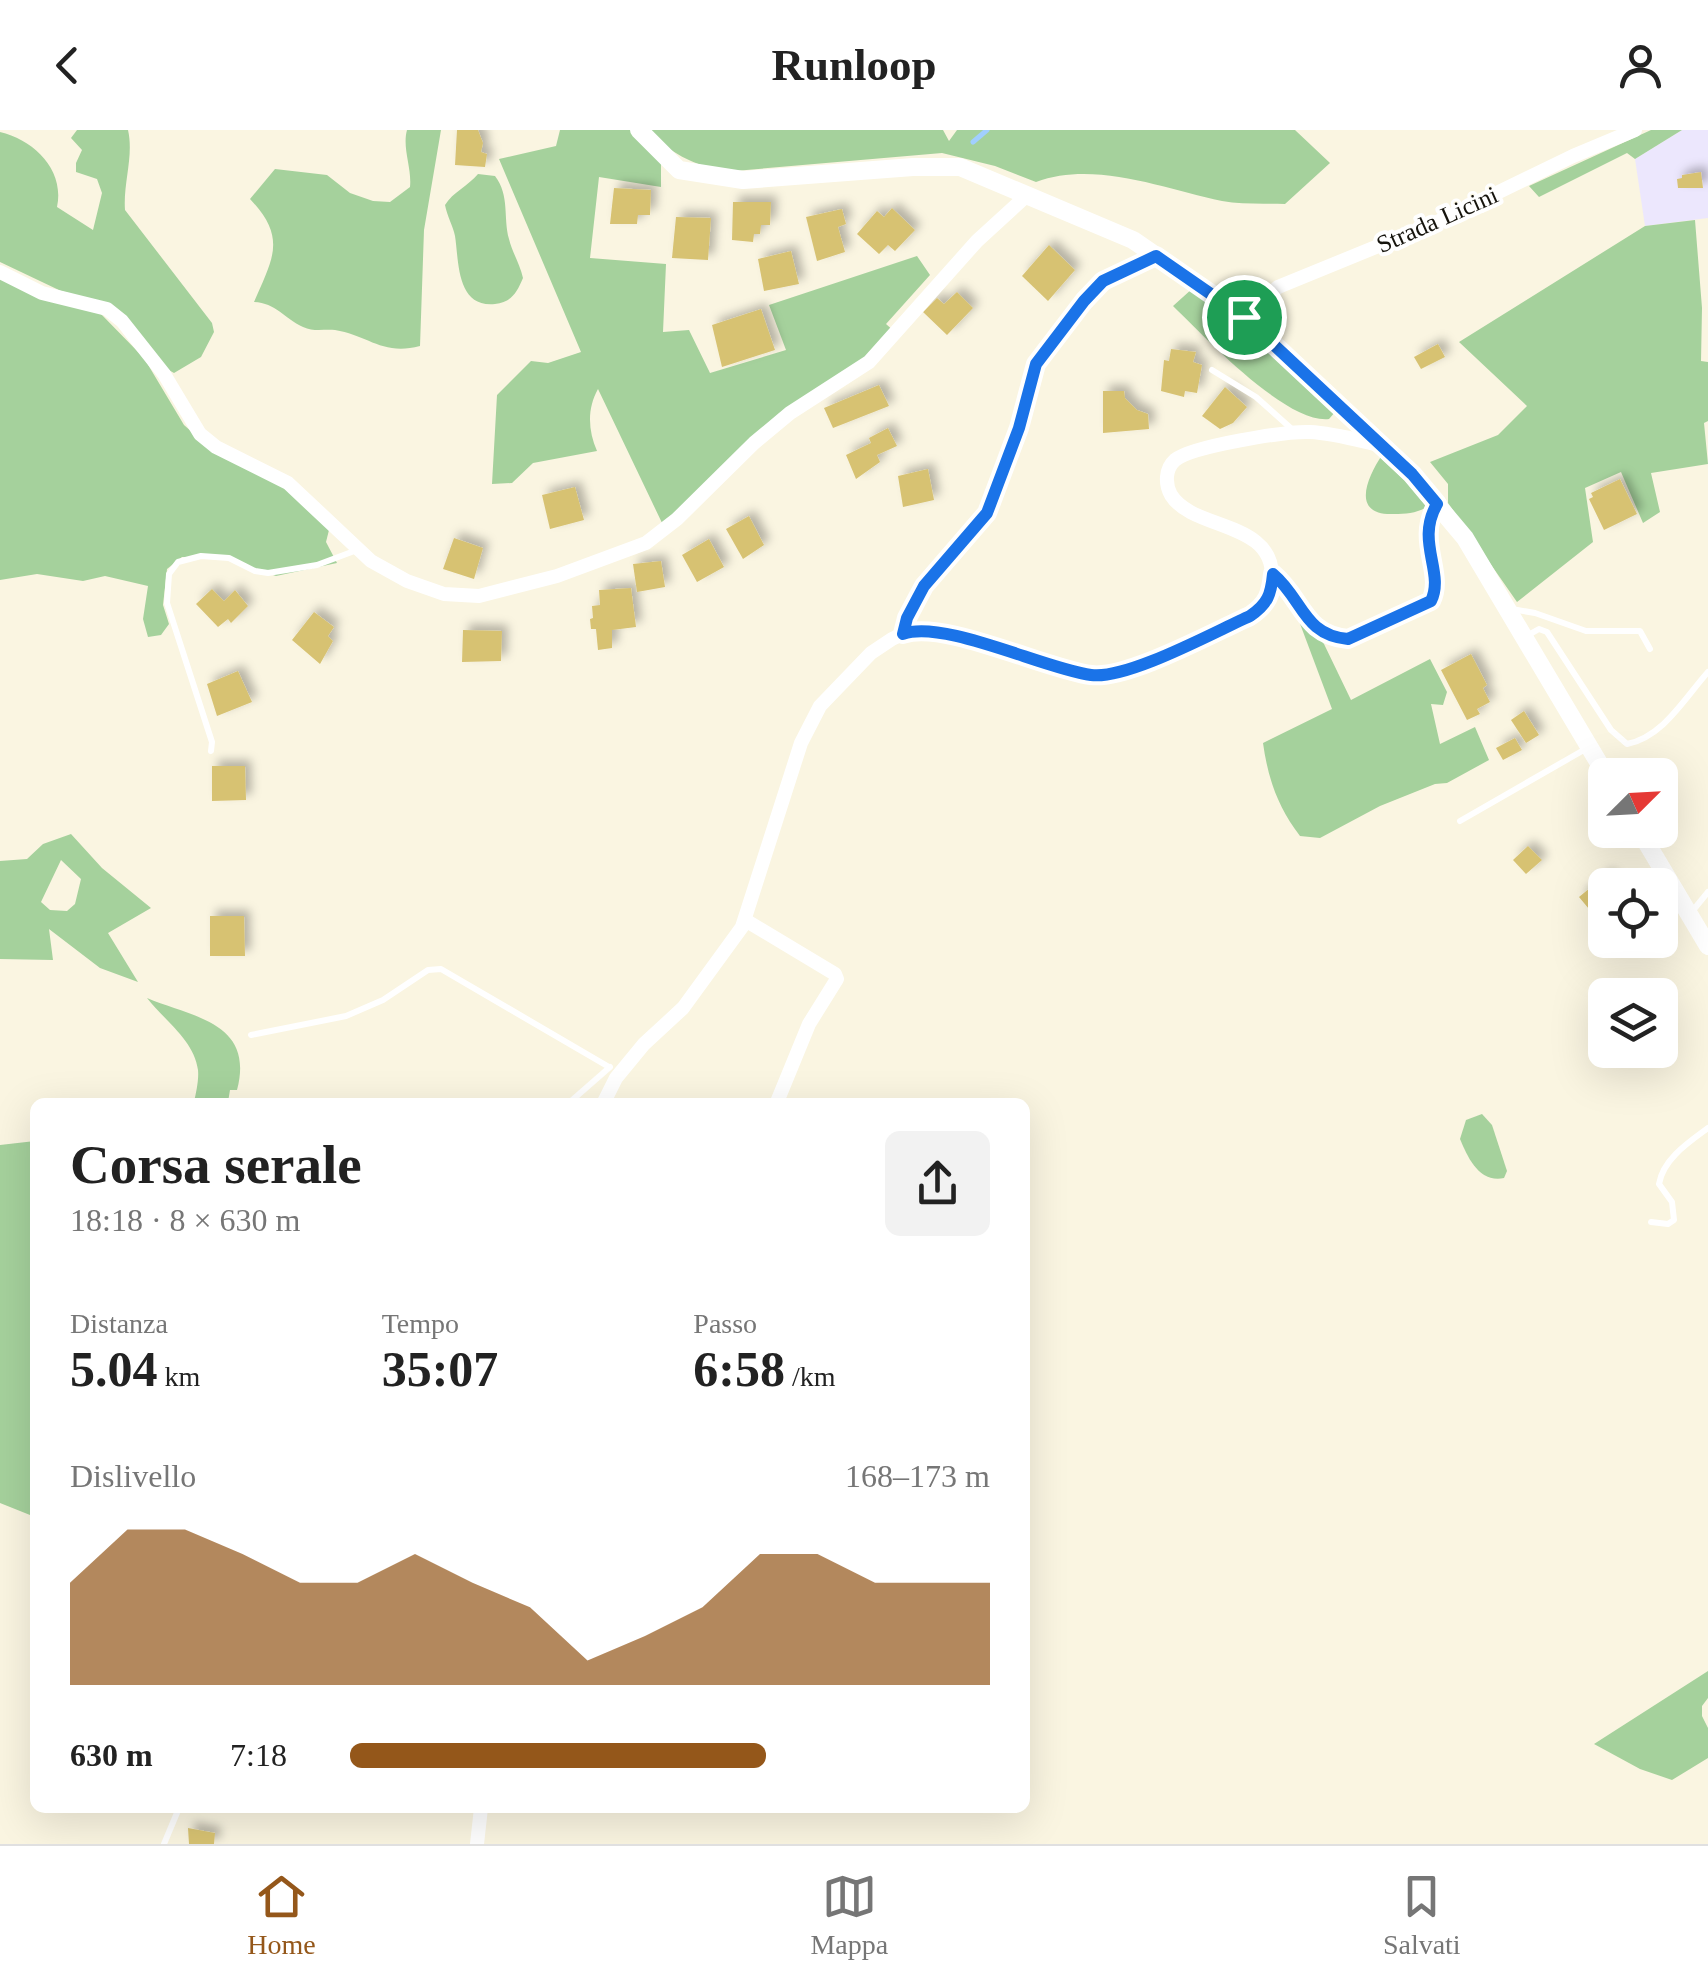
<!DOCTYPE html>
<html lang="it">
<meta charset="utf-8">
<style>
body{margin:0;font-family:Georgia,serif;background:#f2f2f2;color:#222;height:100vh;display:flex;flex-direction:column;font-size:38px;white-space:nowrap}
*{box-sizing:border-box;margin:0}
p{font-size:32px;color:#767676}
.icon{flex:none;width:55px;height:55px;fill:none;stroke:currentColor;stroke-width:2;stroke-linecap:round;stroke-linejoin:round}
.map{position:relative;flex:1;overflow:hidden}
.side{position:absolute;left:30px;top:968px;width:1000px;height:715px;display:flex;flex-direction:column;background:#fff;border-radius:15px;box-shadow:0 10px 40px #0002}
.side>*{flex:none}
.needle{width:65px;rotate:66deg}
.buttons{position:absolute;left:1588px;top:628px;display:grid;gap:20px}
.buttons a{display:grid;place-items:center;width:90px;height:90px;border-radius:15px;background:#fff;box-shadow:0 10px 40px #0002;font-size:50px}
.pin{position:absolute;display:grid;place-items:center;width:85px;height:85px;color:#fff;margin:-42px;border:5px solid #fff;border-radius:50%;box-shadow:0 2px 10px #0007}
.round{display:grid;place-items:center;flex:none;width:105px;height:105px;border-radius:15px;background:#f2f2f2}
.head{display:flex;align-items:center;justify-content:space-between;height:170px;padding:0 40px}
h1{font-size:55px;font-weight:800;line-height:75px}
.stats{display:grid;grid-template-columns:repeat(3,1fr);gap:15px;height:170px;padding:10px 40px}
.stats div{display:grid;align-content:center}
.stats b{font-size:50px;font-weight:800}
.stats small{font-size:28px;font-weight:400}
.stats p{font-size:28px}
.chart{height:280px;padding:20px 40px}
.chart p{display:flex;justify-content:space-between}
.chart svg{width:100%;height:180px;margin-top:10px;fill:#94571a;opacity:.7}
ul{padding:0 40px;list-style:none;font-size:32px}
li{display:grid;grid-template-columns:160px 120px 1fr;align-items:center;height:75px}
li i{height:25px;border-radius:12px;background:#94571a}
header{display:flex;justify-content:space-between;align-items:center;height:130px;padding:0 40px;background:#fff;font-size:45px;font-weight:800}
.menu{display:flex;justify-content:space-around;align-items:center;height:140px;border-top:2px solid #e0e0e0;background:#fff;font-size:28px;color:#767676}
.menu a{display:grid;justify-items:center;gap:5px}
.menu .selected{color:#94571a}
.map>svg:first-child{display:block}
</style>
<header><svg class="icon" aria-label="back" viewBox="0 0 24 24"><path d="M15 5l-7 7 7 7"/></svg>Runloop<svg class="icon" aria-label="person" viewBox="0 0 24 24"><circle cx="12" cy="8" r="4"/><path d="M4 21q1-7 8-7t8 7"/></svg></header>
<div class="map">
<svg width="1708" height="1714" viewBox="0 0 1708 1714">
<defs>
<filter id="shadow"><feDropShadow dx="6" dy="-6" stdDeviation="5" flood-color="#0004"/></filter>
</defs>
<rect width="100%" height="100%" fill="#faf5e1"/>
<!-- industrial -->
<path fill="#ece7fd" d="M1682 0H1708V88L1645 96 1635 29Z"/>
<!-- green -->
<g fill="#a5d19c" fill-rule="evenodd">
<path d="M77 0H128C134 26 123 53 125 80L212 193 214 202 201 227 174 243 160 235 111 175 61 161 0 132V2C34 10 65 40 57 77L93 100 102 63 97 49 76 42V33L82 20 71 8Z"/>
<path d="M407 0H441L424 100 420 216C382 226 368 205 335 200 323 199 314 202 303 197 284 188 276 173 254 172 273 128 287 108 250 69L275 39 327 45 350 63 373 71 390 72 410 57C412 38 402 18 407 0Z"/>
<path d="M560 0H633L661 33V57L599 47 590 128 666 134 663 202 689 200 710 243 786 220 769 175 917 126 930 145 886 194 895 202 882 218 789 282 663 395 598 259C587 279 588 300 597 321L533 333 512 353 492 354 497 265 531 231 548 233 581 222 499 29 556 16Z"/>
<path d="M648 0H943L949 11 957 0H1295L1330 33 1285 74C1264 73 1242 75 1222 71 1164 59 1095 30 1036 52L995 36 942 23 723 42C693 34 669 23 648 0Z"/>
<path d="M1651 0H1682L1635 29 1627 23 1539 67 1529 56Z"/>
<path d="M478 44 495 46C510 66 503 87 509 109 512 122 520 134 523 148 517 162 512 172 495 174 456 178 459 131 455 106 453 96 447 86 445 75 453 62 468 56 478 44Z"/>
<path d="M1695 90 1702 178 1701 231 1708 232V291L1704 293 1708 334 1651 343 1660 382 1643 393 1621 342 1585 358 1593 412 1517 472 1448 373V354L1430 332 1498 305 1527 276 1459 212 1645 96Z"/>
<path d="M0 149 100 183 144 228 184 295 212 320 290 360 329 400 326 412 337 433 276 446 222 428 182 427 167 439 163 475 169 494 161 505 148 507 143 489 148 456 105 446 83 451 37 444 0 450Z"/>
<path d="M1193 158 1268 215 1336 281 1329 289C1286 294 1204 206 1173 176Z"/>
<path d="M1382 325 1427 371V377C1417 383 1406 384 1394 384 1350 386 1367 348 1382 325Z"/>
<path d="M1296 483 1324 514 1351 570 1430 529 1447 562 1443 575 1431 574 1440 614 1475 597 1489 630 1447 653 1435 654 1380 676 1320 708 1300 706C1278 677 1268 649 1263 613L1332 579Z"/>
<path d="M71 704 102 738 151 778 108 803 138 852 100 838 49 799 53 830 0 829V731L27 729 43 714ZM61 730 81 749 75 774 67 781 50 780 41 772Z"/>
<path d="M147 868C192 887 255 892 237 960H230L228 972H194C196 963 199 950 198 940 194 910 164 890 147 868Z"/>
<path d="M1482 984 1492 995 1507 1041 1504 1048C1479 1053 1468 1028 1460 1009L1466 990Z"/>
<path d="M35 1011V1387L0 1373V1015Z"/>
<path d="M1708 1541V1568L1702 1576V1586L1708 1598V1628L1672 1650 1640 1639 1594 1614Z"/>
</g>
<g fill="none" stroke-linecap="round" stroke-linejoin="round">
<!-- stream -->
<path stroke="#a1cffe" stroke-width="5" d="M973 12 987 0"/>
</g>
<!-- building -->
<g fill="#d7c272" filter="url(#shadow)">
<path d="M457 0H478L483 13 481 22 487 24 485 37 455 35Z"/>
<path d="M1701 42 1703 58H1678L1677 49 1682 48V45Z"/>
<path d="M614 58 651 60 650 85H638L637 94H610Z"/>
<path d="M733 72H771L770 95H761L760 104H754L753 112 732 110Z"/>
<path d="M892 78 915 100 895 121 888 115 879 124 857 104 877 81 884 87Z"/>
<path d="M842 79 846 94 838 97 845 122 817 131 806 87Z"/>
<path d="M676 87 711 88 708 130 672 128Z"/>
<path d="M1049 115 1075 140 1048 171 1022 146Z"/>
<path d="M791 121 799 154 764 161 758 129Z"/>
<path d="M957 162 973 178 947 205 923 182 937 168 944 174Z"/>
<path d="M761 179 775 220 722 237 712 195Z"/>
<path d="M1438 214 1445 227 1421 239 1414 227Z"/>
<path d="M1171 219 1196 222 1193 232 1202 235 1197 263 1185 261 1184 267 1161 261 1164 230 1169 231Z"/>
<path d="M879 255 889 276 833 298 824 278Z"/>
<path d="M1225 257 1247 277 1233 293 1220 299 1202 286Z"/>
<path d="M1103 261H1124L1125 268 1137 280 1148 284 1149 299 1103 303Z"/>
<path d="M888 298 897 316 877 325 880 332 856 349 846 325 871 313 869 308Z"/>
<path d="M928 339 934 370 903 377 898 346Z"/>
<path d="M1620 349 1637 384 1604 400 1589 369 1593 367 1591 363Z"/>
<path d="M575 357 584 390 550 399 542 365Z"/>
<path d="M749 386 764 415 743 429 726 399Z"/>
<path d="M454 408 483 418 474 449 443 439Z"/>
<path d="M709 409 724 437 697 452 682 425Z"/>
<path d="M661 431 665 457 637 462 633 434Z"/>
<path d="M631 458 636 497 612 500V518L598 520 596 499H591L590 489 593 488 592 476 600 475 599 460Z"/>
<path d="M212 459 224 471 235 460 248 476 231 493 228 489 218 497 196 474Z"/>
<path d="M314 482 334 497 328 506 333 511 320 534 292 510Z"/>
<path d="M463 500 502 501 501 531 462 532Z"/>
<path d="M1471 524 1487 555 1483 558 1490 572 1477 579 1480 584 1467 590 1441 540Z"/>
<path d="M238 541 252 572 217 586 207 554Z"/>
<path d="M1524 581 1539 605 1526 613 1511 590Z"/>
<path d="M1515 608 1522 620 1503 630 1496 618Z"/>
<path d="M212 636H245L246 670 212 671Z"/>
<path d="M1528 716 1542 730 1526 744 1513 730Z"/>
<path d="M1607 744 1615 755H1605V786L1599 791 1579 767Z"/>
<path d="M210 786H244L245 826H210Z"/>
<path d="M188 1698 215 1703 214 1714H189Z"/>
</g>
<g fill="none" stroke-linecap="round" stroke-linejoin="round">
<!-- service -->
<g stroke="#fff" stroke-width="6">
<path d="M1212 240 1256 267 1294 301"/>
<path d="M1276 446C1290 459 1297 476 1309 491 1340 530 1396 488 1431 471 1445 442 1415 410 1436 376"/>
<path d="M1512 479 1535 483 1586 501H1640L1650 519"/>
<path d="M1525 507 1539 499 1547 502 1611 600 1627 614C1663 607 1684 569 1708 542"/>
<path d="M211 621 212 612 167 473 169 444 178 432 201 426 229 428 255 441 268 443 317 435 357 420"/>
<path d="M1460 691 1589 617"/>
<path d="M1690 784 1708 762"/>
<path d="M251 905 346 886 383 870 428 840 441 839 609 937"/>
<path d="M570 972 610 937"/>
<path d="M1651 1092 1668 1094 1674 1090 1672 1072 1659 1054C1663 1029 1689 1012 1708 998"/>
<path d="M164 1714 179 1678"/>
</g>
<!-- minor -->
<g stroke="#fff" stroke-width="14">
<path d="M0 142 42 163 107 179 122 191 164 244 200 304 216 317 288 353 371 431 407 451 444 464 479 466 557 446 646 413 677 389 754 313 790 283 869 232 977 111 1025 67"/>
<path d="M1245 187 1278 157 1437 92 1573 26 1635 0"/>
<path d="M903 504 907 488 924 456 987 383 1019 298 1036 233 1103 151 1156 126"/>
<path d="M745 790 835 844 837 849 809 894 777 972"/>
<path d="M604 972 616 948 644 914 683 878 742 797 801 613 820 576 871 523 892 509 909 501 935 502 1093 545 1128 540 1250 486C1265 476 1272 467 1272 449 1275 390 1193 401 1171 365 1165 354 1165 339 1175 330 1192 316 1287 301 1310 302 1333 303 1357 310 1379 315"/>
<path d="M477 1714 481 1678"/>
</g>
<!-- tertiary -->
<g stroke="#fff" stroke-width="18">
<path d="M639 0 679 40 743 50 913 37H960L1133 110 1245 187 1412 345 1465 408 1606 645"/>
<path d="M1639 700 1708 816"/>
</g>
</g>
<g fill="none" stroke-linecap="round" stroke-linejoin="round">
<!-- route casing -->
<g stroke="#fff" stroke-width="20">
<path id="route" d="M1156 126 1244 187 1412 344 1437 374C1415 412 1445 442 1431 471L1348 509C1303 505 1303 469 1273 444 1271 464 1268 474 1250 486 1214 502 1127 550 1091 545 1045 539 943 489 903 504L907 488 924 456 987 383 1019 298 1036 234 1084 171 1103 151Z"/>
</g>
<!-- route -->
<use href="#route" stroke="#1a73e8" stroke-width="12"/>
</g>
<g text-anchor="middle" stroke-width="8" stroke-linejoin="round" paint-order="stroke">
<!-- street labels -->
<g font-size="25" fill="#16140d" stroke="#fff">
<text transform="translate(1437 89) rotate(-24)" y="9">Strada Licini</text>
</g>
</g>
</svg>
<div class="buttons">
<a><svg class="needle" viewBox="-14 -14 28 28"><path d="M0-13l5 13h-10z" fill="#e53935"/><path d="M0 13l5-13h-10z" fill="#767676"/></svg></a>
<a><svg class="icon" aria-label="locate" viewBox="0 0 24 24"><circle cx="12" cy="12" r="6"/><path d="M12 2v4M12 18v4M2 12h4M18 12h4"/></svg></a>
<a><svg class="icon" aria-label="layers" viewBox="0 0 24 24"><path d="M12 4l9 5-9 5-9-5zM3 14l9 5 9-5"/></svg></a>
</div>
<div class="pin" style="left:1244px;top:187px;background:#1e9e55"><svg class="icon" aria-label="arrive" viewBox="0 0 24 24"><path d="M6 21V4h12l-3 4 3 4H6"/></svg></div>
<section class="side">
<div class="head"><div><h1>Corsa serale</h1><p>18:18 · 8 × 630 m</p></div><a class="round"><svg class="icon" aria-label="share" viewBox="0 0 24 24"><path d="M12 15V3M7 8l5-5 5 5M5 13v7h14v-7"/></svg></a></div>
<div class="stats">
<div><p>Distanza</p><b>5.04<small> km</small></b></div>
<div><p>Tempo</p><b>35:07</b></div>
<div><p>Passo</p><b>6:58<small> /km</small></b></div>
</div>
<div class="chart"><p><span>Dislivello</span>168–173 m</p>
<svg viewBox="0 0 160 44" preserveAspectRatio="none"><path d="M0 44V19L10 6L20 6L30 12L40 19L50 19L60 12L70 19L80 25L90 38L100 32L110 25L120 12L130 12L140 19L150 19L160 19V44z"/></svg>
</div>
<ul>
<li><b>630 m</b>7:18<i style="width:65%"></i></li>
</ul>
</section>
</div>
<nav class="menu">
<a class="selected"><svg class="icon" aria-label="home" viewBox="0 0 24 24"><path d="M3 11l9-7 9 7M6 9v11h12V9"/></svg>Home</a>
<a><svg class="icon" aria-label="map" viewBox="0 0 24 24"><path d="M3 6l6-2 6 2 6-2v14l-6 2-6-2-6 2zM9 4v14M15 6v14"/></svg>Mappa</a>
<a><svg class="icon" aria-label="saved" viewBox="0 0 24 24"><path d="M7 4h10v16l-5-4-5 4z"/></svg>Salvati</a>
</nav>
